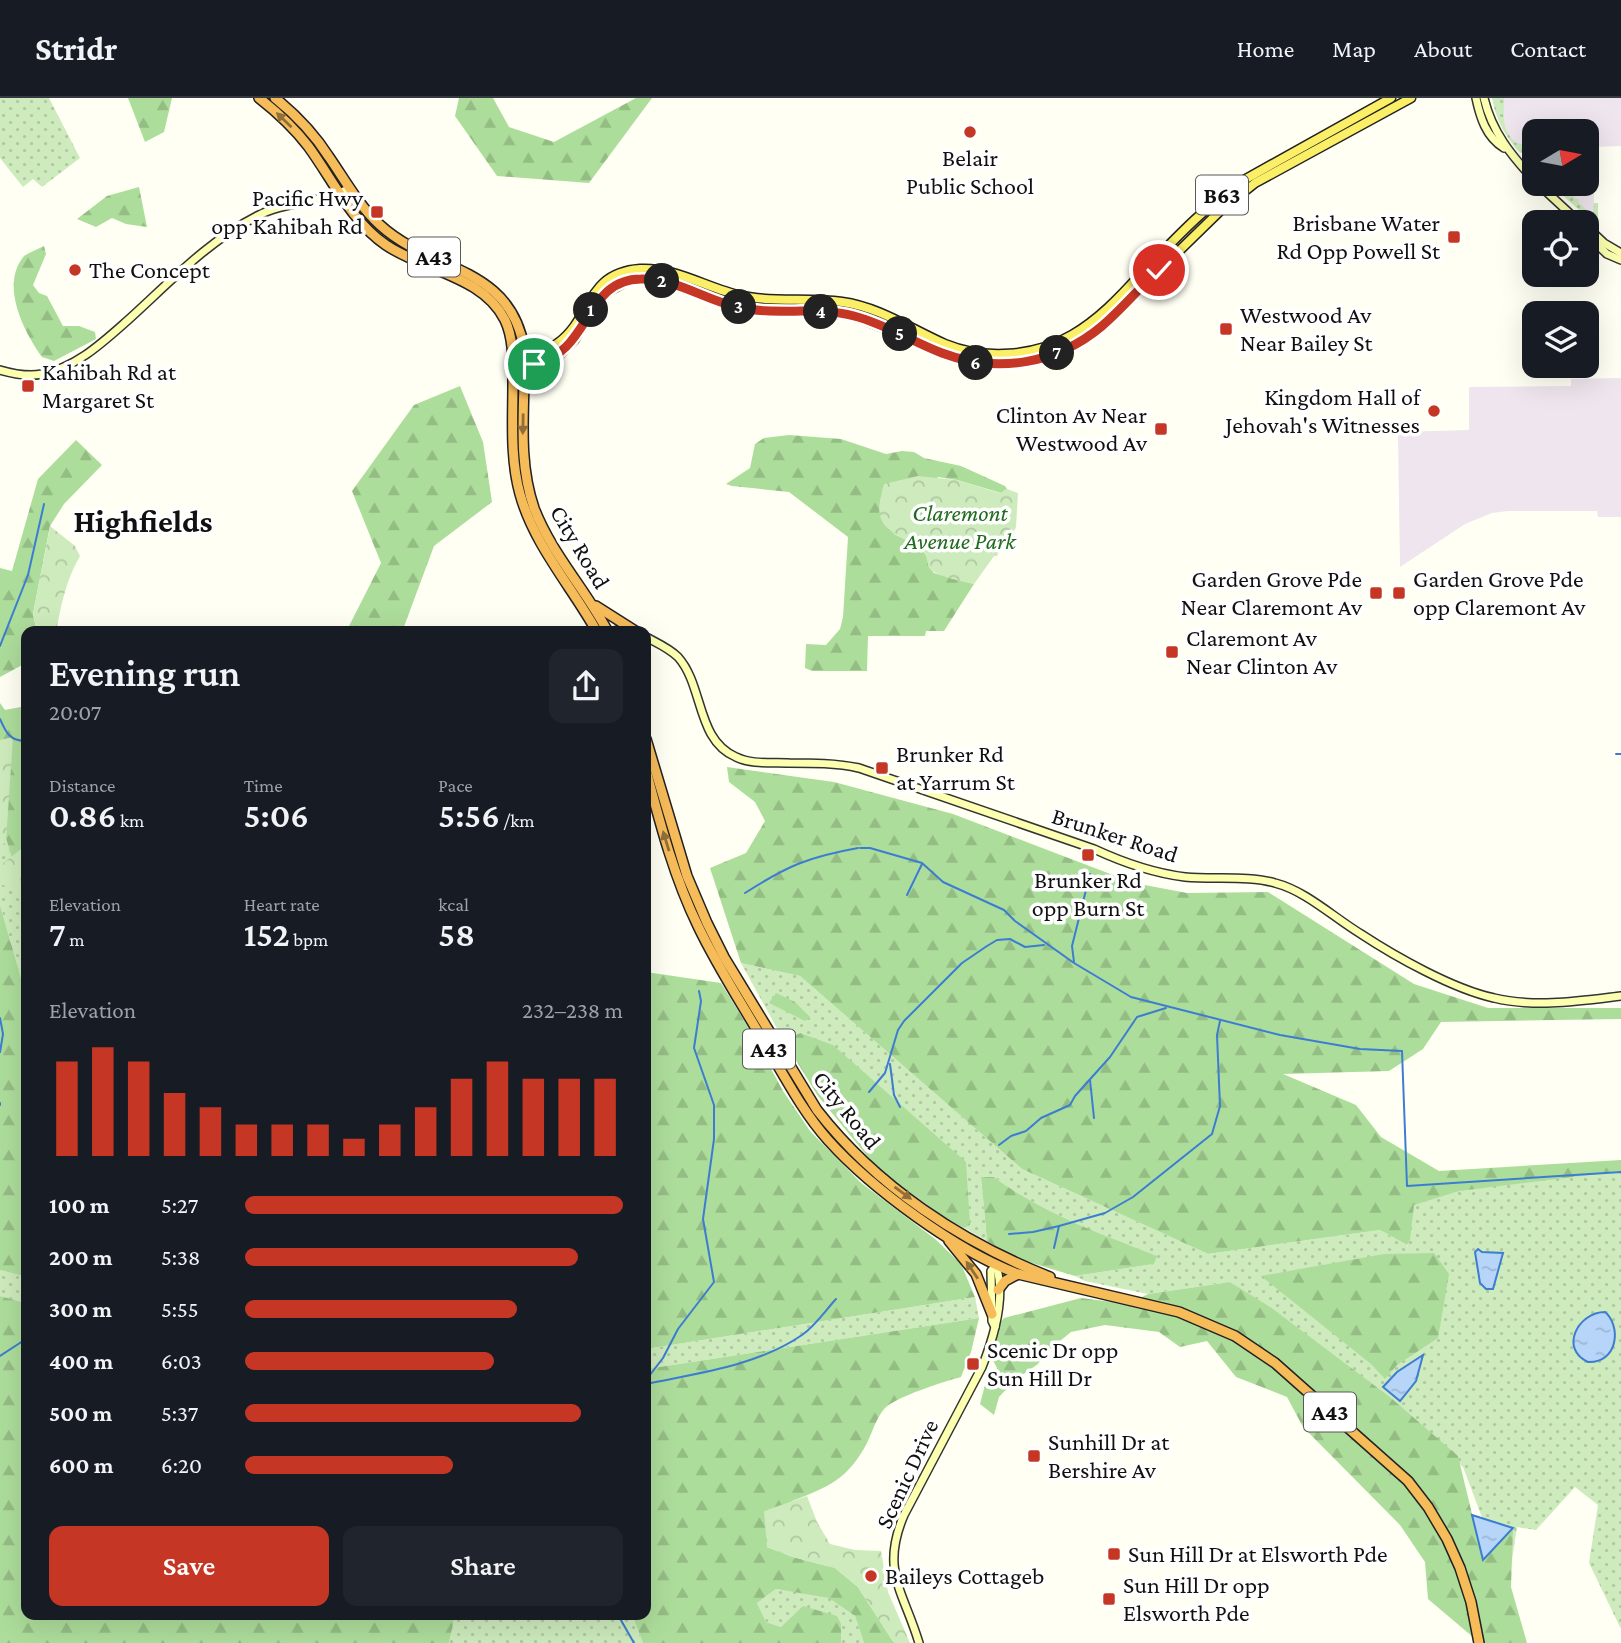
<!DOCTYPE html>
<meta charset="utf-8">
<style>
body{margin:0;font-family:"Crimson Pro",serif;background:#20242c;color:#f1f3f6;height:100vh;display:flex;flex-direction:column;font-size:26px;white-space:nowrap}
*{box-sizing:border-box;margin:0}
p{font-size:23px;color:#9ea1a6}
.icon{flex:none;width:38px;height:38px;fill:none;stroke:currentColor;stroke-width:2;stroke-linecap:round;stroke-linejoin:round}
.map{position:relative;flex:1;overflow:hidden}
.drawer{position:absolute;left:21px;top:528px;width:630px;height:994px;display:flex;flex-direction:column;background:#171b24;border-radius:14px;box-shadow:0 7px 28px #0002}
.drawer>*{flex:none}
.needle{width:46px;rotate:80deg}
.buttons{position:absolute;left:1522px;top:21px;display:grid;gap:14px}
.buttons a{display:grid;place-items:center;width:77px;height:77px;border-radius:14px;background:#171b24;box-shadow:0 7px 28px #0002;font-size:35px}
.pin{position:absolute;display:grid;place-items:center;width:60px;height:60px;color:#fff;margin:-30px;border:4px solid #fff;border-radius:50%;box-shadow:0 2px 7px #0007}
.km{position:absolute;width:35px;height:35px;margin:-18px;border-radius:50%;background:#222;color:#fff;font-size:19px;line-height:35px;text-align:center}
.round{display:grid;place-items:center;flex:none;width:74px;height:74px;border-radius:14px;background:#20242c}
.head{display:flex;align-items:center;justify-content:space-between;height:119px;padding:0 28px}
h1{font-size:38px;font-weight:600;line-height:52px}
.metrics{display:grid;grid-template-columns:repeat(3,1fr);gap:10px;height:119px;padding:7px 28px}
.metrics div{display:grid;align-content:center}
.metrics b{font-size:35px;font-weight:600}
.metrics small{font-size:19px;font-weight:400}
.metrics p{font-size:19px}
.chart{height:196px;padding:14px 28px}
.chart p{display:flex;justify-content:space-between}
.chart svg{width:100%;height:126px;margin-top:7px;stroke:#c53724;stroke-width:6}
.button{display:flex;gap:14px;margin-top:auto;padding:14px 28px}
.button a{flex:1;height:80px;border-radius:14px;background:#c53724;color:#fff;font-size:28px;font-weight:600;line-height:80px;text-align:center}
.button a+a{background:#20242c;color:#f1f3f6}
ul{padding:0 28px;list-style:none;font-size:23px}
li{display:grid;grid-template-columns:112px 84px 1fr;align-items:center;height:52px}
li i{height:18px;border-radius:9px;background:#c53724}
header{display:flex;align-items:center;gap:42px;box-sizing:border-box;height:98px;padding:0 35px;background:#171b24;border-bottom:2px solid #363941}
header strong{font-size:33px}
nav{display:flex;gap:38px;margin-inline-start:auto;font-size:24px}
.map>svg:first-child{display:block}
</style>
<header>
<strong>Stridr</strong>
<nav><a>Home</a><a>Map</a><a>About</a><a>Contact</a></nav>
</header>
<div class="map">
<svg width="1621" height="1545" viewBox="0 0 1621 1545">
<defs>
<pattern id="grass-dots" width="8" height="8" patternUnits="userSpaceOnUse" patternTransform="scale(1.75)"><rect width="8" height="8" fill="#cdebbc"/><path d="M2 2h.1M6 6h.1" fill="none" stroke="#afc8a1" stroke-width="1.8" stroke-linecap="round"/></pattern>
<pattern id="forest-firs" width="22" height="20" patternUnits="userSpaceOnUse" patternTransform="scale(1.75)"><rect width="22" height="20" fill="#addd9b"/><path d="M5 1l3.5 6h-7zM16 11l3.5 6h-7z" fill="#94bd84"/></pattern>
<pattern id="park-crowns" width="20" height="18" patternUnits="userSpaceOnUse" patternTransform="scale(1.75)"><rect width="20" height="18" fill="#cdebbc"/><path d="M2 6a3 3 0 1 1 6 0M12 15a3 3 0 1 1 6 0" fill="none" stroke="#afc8a1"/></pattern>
<pattern id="water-ripples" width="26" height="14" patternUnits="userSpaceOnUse" patternTransform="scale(1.75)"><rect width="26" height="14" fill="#b7d5f8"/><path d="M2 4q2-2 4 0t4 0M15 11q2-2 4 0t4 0" fill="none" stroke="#9cb6d4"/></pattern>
</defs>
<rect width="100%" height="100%" fill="#fffff4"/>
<!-- industrial -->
<g fill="#efe5ee">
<path d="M1493 0H1621V48L1594 49V119L1593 120 1556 86H1587V33H1535V66L1515 48 1507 37Z"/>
<path d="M1621 280V419H1598L1597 413H1508L1492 415 1465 426 1400 469 1398 334 1469 332V289L1571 288V281Z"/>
</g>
<!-- grass -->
<g fill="url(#grass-dots)">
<path d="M0 0H49L80 60 42 89 33 81 23 89 0 60Z"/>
<path d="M1492 0H1504C1504 19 1501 31 1516 45L1533 48V54L1520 55C1505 38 1496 22 1492 0Z"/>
<path d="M1550 86H1554L1569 99 1555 86H1560L1564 92 1573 96 1575 101H1578L1579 105 1593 118 1594 105H1598V129Z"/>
<path d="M0 720 26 808V897L0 807Z"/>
<path d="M741 865 800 878 1022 1071 1208 1156 1380 1132 1407 1147 1408 1151 1399 1091 1621 1068V1531L1589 1465 1598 1407 1575 1389 1536 1432 1517 1429 1508 1488 1463 1369 1290 1224 1230 1184 1148 1196 1085 1183 1075 1178 1154 1166 1156 1158C1101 1136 1042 1115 994 1079L981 1080 987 1143 964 1130 970 1127 800 935 784 943Z"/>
<path d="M0 1172 26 1179V1205L0 1198Z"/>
<path d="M975 1199 979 1220 646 1271V1251Z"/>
<path d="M776 1491 829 1499 855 1518 864 1545H841V1526L781 1529 766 1524 757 1505Z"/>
<path d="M455 1517H632L643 1545H449Z"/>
</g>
<!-- forest -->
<g fill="url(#forest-firs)">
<path d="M128 0H172L164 34 145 44Z"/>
<path d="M459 0H493L509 29 554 44 636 0H652L589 85 497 78 455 18Z"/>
<path d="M139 89 147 129 126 126 112 120 96 129 77 121 107 98Z"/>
<path d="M44 148 46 156 33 187 39 195 47 198 63 228H79L95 234 96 241 54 263 42 259C23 232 0 187 24 158 30 154 38 151 44 148Z"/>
<path d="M460 288 483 344 492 404 434 448 402 534H346L381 465 352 393 414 307Z"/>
<path d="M789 337 841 341 886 356 902 353 914 354 924 360 961 368 1005 388 1007 391 1001 395 957 382 938 379 894 436 919 448 928 460 929 469 934 475 974 486 944 533H926L925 538H868L867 573H812L805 570 806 546 826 547 840 531 843 519 848 439 789 394 732 388 726 386 750 370 755 346 764 340Z"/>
<path d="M76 342 102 367 64 406 50 428 33 516 37 534H26V565L0 579V470L12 473 38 381Z"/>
<path d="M0 605 5 612 26 608V808L0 720Z"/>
<path d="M727 669 834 684 953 716 1134 785 1187 795 1268 794 1414 886 1488 910H1621V921L1441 924 1423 951 1389 973 1283 976 1356 1007 1381 1039 1439 1073 1621 1062V1073L1459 1093 1414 1107 1410 1142 1407 1147 1380 1132 1208 1156 1022 1071 800 878 741 865 710 770 746 755 765 723 755 704 729 684Z"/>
<path d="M0 807 26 897V1179L0 1172Z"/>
<path d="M646 874 721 885 750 932 783 993 810 1033 860 1084 935 1141 961 1166 975 1199 646 1251Z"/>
<path d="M776 895 795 904 810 919 805 923 769 905Z"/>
<path d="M800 935 833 947 966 1064 970 1127 964 1130 942 1118 877 1070 818 998 784 943Z"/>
<path d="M981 1079H994C1042 1115 1101 1136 1157 1158L1154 1166 1075 1178 1015 1160 987 1143Z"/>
<path d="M1434 1155 1449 1176 1438 1240 1397 1267 1385 1281 1371 1266 1261 1178 1384 1156Z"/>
<path d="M1230 1184 1273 1211 1391 1300 1458 1358 1483 1461 1513 1430 1511 1489 1527 1545H1480L1428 1501 1425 1464 1400 1427 1303 1329 1287 1299 1236 1279 1207 1243 1180 1249 1159 1234 1105 1227 1071 1234 1044 1256 1038 1266 1015 1282 999 1299 994 1317 980 1306 986 1283 997 1270 989 1255C996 1243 994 1230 1004 1220L1081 1200 1128 1206 1148 1196Z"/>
<path d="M0 1198 26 1205V1517H455L449 1545H0Z"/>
<path d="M979 1220 971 1254 961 1279C945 1283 896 1299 885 1310 877 1318 872 1335 867 1345 848 1381 829 1389 792 1403L767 1449 793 1459 835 1470 858 1489 894 1545H864L855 1518 829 1500 776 1491 757 1505 766 1524 781 1529 803 1508 837 1518 841 1526V1545H643L632 1517H646V1271Z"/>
</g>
<!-- park -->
<g fill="url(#park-crowns)">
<path d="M918 378 957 382 996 394 1001 395 1007 391 1018 395 1016 429 1007 448 1000 451 997 458H994L974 486C965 484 933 478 929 469 926 461 928 457 920 450 915 446 908 443 902 440 874 425 877 412 884 386Z"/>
<path d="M50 428 75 448 80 458C66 482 61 507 56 534H37L33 516Z"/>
<path d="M13 639 6 744 0 749V642Z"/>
<path d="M26 695V796L0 786V768L21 751Z"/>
<path d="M807 1398 817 1424 830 1446 855 1452 881 1453 888 1494 910 1545H894L858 1489 835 1470 793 1459 767 1449 764 1413Z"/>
</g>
<!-- water -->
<g fill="url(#water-ripples)" stroke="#3c7dd1" stroke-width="2">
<path d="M1478 1151 1482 1154 1503 1155 1493 1191H1486L1480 1185 1475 1154Z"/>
<path d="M1605 1214C1621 1227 1619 1265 1588 1264 1559 1251 1578 1214 1605 1214Z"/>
<path d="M1423 1257 1416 1283 1400 1303 1383 1289 1397 1274Z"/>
<path d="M1472 1417 1513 1430 1483 1462Z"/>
</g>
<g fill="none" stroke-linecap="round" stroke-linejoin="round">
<!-- stream -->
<g stroke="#3c7dd1" stroke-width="2">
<path d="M0 548 28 477 44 406"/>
<path d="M0 621C6 635 10 643 26 643"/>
<path d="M1616 656H1621"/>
<path d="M860 750H870L922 765 943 784 1004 812 1015 823 1074 865 1131 899 1280 937 1360 951 1402 953 1407 1088 1621 1074"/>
<path d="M745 795C787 768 808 759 858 750"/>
<path d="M907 797 922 766"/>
<path d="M1074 864 1072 848 1090 776"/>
<path d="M0 920 3 936 0 954"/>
<path d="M890 966 894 997 900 1009"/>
<path d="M1090 982 1094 1020"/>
<path d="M869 994 885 975 898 932 904 923 962 865 987 848 997 842 1010 841 1025 849 1044 847"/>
<path d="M0 1005V1007"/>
<path d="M999 1047 1011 1038 1026 1033 1041 1020 1070 1007 1075 998 1110 959 1137 919 1166 910"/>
<path d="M1009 1136 1033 1134 1059 1128"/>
<path d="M1054 1150 1059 1128 1105 1115 1133 1099 1212 1036 1220 1008 1217 937 1220 923"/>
<path d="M0 1258 26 1241"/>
<path d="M646 1282 663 1260 678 1231 714 1184 703 1121 714 1041V1007L694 950 701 903 699 893"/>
<path d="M646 1286C698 1275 757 1268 802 1237 815 1228 825 1213 836 1201"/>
<path d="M618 1517 634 1545"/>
</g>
<!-- secondary casing -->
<g stroke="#333" stroke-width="10">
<g id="secondary">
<path d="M1476 0C1480 19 1486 39 1504 50"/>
<path d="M1484 0C1492 34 1511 57 1535 83"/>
<path d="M1538 86 1579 124"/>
<path d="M1587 129 1604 145 1621 155"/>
<path d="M1587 137 1607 156 1621 162"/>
<path d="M0 272C14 276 28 279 42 276 77 269 103 244 128 222 169 185 208 143 257 118 286 103 321 105 350 90"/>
<path d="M610 534 621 531 633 533"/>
<path d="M646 539C657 545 669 550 678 559 704 588 696 642 736 659 752 667 772 664 789 665 813 665 836 665 859 670L1094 751C1122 764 1153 775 1185 779 1213 782 1248 777 1275 785 1306 793 1333 819 1361 836 1396 859 1453 891 1494 900 1535 910 1580 903 1621 898"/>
<path d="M995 1229 992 1223 991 1173 996 1167"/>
<path d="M919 1545C904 1494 880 1473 904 1417L982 1269C994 1239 1006 1198 996 1167"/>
</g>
</g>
<!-- primary casing -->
<g stroke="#222" stroke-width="11">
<g id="primary">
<path d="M513 258C528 255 545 255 558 245 592 221 585 175 640 171 676 169 708 191 742 198 775 205 809 199 842 204 879 209 911 231 945 246 984 262 1035 259 1072 237 1098 222 1119 200 1139 178 1172 144 1205 108 1244 82L1391 0"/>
<path d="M513 268 544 264 559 257 575 241 594 206 606 195 631 181H640L668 184 737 209 851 217 971 265 1009 266 1051 258 1076 247 1101 229 1220 113 1255 85 1411 0"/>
</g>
</g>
<!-- highway casing -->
<g stroke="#222" stroke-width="12">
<g id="highway">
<path d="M259 0C277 14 294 30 308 48 333 82 351 123 386 147 424 173 483 178 505 222 514 241 513 264 513 285 513 321 510 360 520 396 534 447 572 489 597 534"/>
<path d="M275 0C295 16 315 37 329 59 345 82 359 108 380 127 431 174 510 167 524 250 526 303 516 358 534 410 551 455 586 492 608 534"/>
<path d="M596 508 637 534"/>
<path d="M646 641 687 778 707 825 724 859 817 1012C876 1088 961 1144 1050 1179"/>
<path d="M646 672C660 725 674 779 698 828 717 868 742 906 764 944 784 977 802 1013 828 1042 872 1091 957 1153 1018 1176L1179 1214 1235 1238 1275 1265 1408 1383 1428 1409 1447 1441 1460 1470 1471 1504 1479 1545"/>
<path d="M949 1143 976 1176 992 1216"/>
<path d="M998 1192 1005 1183 1018 1176"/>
</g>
</g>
<!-- secondary -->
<use href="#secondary" stroke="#fbffaf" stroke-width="7"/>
<!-- primary -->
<use href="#primary" stroke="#fbef68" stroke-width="8"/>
<!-- highway -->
<use href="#highway" stroke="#f7bc5a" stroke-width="9"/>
</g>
<!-- one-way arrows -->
<defs><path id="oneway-solid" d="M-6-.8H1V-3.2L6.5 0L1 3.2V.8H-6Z" transform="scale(1.75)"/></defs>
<g fill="#906f39">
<use href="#oneway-solid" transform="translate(284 22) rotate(-136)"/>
<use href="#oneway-solid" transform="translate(523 326) rotate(91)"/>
<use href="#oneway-solid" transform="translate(666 743) rotate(-107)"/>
<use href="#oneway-solid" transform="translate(903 1095) rotate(36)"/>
<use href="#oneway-solid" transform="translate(972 1172) rotate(-124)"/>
</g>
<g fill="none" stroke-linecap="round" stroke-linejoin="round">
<!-- route casing -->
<g stroke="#fff" stroke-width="14">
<path id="route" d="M534 266C591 255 584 181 641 181 675 180 705 202 737 209 776 218 816 208 854 218 885 226 913 244 942 255 997 276 1057 266 1102 228 1122 211 1139 190 1159 172"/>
</g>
<!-- route -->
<use href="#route" stroke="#c53724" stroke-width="9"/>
</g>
<!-- markers -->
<g fill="#c53724" stroke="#fff" stroke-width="2.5">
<circle cx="970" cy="34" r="7"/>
<rect x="370" y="107" width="14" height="14" rx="3.5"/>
<rect x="1447" y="132" width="14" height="14" rx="3.5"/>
<circle cx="75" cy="172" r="7"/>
<rect x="1219" y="224" width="14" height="14" rx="3.5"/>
<rect x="21" y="281" width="14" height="14" rx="3.5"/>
<circle cx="1434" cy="313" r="7"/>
<rect x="1154" y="324" width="14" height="14" rx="3.5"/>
<rect x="1369" y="488" width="14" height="14" rx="3.5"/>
<rect x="1392" y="488" width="14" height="14" rx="3.5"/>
<rect x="1165" y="547" width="14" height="14" rx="3.5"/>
<rect x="875" y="663" width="14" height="14" rx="3.5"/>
<rect x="1081" y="750" width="14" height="14" rx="3.5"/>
<rect x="966" y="1259" width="14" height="14" rx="3.5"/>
<rect x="1027" y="1351" width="14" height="14" rx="3.5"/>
<rect x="1107" y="1449" width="14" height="14" rx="3.5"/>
<circle cx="871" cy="1478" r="7"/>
<rect x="1102" y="1494" width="14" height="14" rx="3.5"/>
</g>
<g text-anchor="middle" stroke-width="7" stroke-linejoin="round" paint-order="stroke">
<!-- shield labels -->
<g fill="#fff" stroke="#585858" stroke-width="2">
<rect x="1196" y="77.5" width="52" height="39" rx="5"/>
<rect x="408" y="139.5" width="52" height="39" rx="5"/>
<rect x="743" y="931.5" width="52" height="39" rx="5"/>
<rect x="1304" y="1294.5" width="52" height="39" rx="5"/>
</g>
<g font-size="23" font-weight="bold" fill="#111">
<text x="1222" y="105">B63</text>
<text x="434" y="167">A43</text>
<text x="769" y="959">A43</text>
<text x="1330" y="1322">A43</text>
</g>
<!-- poi labels -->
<g font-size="24" fill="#111" stroke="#fff" text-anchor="start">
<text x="970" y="68" text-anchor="middle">Belair<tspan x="970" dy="28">Public School</tspan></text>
<text x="363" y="108" text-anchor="end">Pacific Hwy<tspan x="363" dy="28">opp Kahibah Rd</tspan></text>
<text x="1440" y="133" text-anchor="end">Brisbane Water<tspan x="1440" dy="28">Rd Opp Powell St</tspan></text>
<text x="89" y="180">The Concept</text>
<text x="1240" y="225">Westwood Av<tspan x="1240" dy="28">Near Bailey St</tspan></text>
<text x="42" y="282">Kahibah Rd at<tspan x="42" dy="28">Margaret St</tspan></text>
<text x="1420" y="307" text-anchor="end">Kingdom Hall of<tspan x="1420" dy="28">Jehovah's Witnesses</tspan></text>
<text x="1147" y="325" text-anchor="end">Clinton Av Near<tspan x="1147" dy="28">Westwood Av</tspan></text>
<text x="1362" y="489" text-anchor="end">Garden Grove Pde<tspan x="1362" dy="28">Near Claremont Av</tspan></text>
<text x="1413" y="489">Garden Grove Pde<tspan x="1413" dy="28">opp Claremont Av</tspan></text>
<text x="1186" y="548">Claremont Av<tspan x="1186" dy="28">Near Clinton Av</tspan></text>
<text x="896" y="664">Brunker Rd<tspan x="896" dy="28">at Yarrum St</tspan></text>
<text x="1088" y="790" text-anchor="middle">Brunker Rd<tspan x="1088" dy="28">opp Burn St</tspan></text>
<text x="987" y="1260">Scenic Dr opp<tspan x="987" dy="28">Sun Hill Dr</tspan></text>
<text x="1048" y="1352">Sunhill Dr at<tspan x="1048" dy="28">Bershire Av</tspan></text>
<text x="1128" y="1464">Sun Hill Dr at Elsworth Pde</text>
<text x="885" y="1486">Baileys Cottageb</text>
<text x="1123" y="1495">Sun Hill Dr opp<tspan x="1123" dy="28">Elsworth Pde</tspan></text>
</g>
<!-- park labels -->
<g font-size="24" font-style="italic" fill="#216b1e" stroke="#fff">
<text x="960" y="423">Claremont<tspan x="960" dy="28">Avenue Park</tspan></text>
</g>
<!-- street labels -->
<g font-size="24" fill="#111" stroke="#fff">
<text transform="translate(580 449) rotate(59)" y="8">City Road</text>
<text transform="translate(1115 737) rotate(18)" y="8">Brunker Road</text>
<text transform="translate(847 1012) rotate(51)" y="8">City Road</text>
<text transform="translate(907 1376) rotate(-65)" y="8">Scenic Drive</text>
</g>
<!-- district labels -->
<g font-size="32" font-weight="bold" fill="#111" stroke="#fff">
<text x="143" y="434">Highfields</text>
</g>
</g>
</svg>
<div class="buttons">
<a><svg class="needle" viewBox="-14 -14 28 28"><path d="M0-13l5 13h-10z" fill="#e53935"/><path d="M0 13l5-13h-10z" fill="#9ea1a6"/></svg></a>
<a><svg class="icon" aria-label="locate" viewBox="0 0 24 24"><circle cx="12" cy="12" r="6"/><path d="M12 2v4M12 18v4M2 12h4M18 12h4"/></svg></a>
<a><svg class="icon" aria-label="layers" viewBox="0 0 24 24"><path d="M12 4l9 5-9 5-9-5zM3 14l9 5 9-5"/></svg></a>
</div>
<div class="pin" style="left:534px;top:266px;background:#1e9e55"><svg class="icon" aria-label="arrive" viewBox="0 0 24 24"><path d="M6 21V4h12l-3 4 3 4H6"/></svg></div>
<div class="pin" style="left:1159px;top:172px;background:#d93025"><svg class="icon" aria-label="check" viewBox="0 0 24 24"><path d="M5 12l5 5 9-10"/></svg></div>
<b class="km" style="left:591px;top:212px">1</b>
<b class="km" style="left:662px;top:183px">2</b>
<b class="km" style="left:739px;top:209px">3</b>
<b class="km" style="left:821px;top:214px">4</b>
<b class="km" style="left:900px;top:236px">5</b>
<b class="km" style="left:976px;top:265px">6</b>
<b class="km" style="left:1057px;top:255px">7</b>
<section class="drawer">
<div class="head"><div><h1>Evening run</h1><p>20:07</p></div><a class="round"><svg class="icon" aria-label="share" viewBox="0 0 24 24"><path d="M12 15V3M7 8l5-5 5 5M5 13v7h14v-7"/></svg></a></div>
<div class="metrics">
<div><p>Distance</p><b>0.86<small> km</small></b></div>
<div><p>Time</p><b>5:06</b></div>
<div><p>Pace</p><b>5:56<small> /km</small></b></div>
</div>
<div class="metrics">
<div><p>Elevation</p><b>7<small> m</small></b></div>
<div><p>Heart rate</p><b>152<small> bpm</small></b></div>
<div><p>kcal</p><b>58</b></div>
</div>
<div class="chart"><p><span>Elevation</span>232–238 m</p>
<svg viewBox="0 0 160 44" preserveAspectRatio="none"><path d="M5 44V11M15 44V6M25 44V11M35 44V22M45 44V27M55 44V33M65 44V33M75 44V33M85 44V38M95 44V33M105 44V27M115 44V17M125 44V11M135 44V17M145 44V17M155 44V17"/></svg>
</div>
<ul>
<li><b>100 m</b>5:27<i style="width:100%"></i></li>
<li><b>200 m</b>5:38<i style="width:88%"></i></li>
<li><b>300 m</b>5:55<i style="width:72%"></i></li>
<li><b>400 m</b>6:03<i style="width:66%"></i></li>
<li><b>500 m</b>5:37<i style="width:89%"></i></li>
<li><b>600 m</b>6:20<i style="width:55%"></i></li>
</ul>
<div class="button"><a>Save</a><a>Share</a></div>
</section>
</div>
